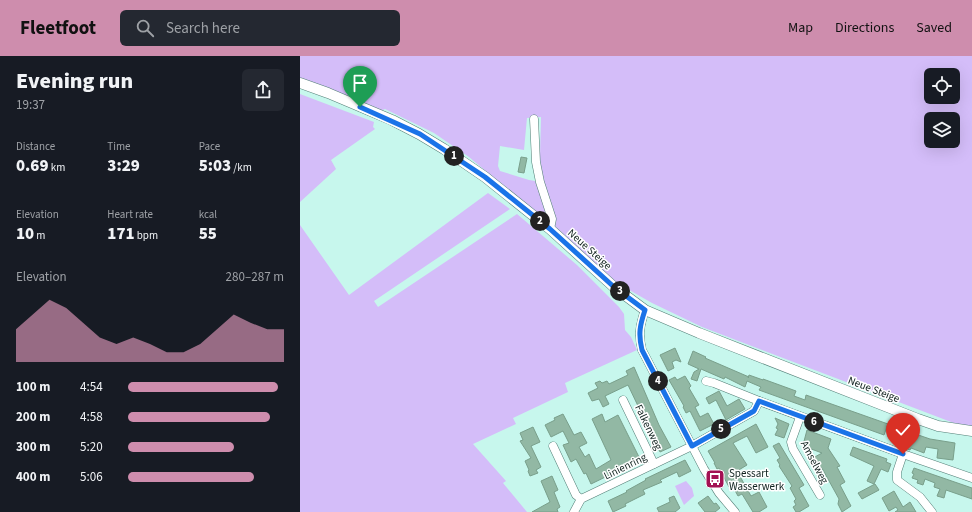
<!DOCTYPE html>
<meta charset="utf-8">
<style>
body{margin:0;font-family:"Source Sans 3",sans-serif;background:#242831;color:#f1f3f6;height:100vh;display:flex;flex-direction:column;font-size:15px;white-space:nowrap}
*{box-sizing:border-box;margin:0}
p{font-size:13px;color:#9ea1a6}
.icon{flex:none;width:22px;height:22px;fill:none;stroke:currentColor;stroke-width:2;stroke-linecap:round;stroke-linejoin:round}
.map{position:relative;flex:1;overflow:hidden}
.sheet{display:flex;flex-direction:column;background:#171b24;width:300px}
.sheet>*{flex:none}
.buttons{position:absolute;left:624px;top:12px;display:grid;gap:8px}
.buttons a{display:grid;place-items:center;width:36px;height:36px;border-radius:6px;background:#171b24;box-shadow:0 4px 16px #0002;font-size:20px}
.pin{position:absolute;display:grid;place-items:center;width:34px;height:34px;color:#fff;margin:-41px -17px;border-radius:50% 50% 50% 0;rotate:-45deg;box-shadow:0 0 4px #0007}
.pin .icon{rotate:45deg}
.km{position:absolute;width:20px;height:20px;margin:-10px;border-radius:50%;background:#222;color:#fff;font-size:11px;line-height:20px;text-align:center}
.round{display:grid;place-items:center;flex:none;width:42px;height:42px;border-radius:6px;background:#242831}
.headline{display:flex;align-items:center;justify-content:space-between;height:68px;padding:0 16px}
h1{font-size:22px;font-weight:800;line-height:30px}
.metrics{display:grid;grid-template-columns:repeat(3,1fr);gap:6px;height:68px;padding:4px 16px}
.metrics div{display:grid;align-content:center}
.metrics b{font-size:17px;font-weight:800}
.metrics small{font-size:11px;font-weight:400}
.metrics p{font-size:11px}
.chart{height:112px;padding:8px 16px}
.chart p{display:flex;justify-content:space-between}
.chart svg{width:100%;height:72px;margin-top:4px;fill:#ce8dad;opacity:.7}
ul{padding:0 16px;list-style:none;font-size:13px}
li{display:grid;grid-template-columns:64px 48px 1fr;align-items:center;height:30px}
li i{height:10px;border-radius:5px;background:#ce8dad}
header{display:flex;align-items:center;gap:24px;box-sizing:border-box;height:56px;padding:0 20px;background:#ce8dad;color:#111}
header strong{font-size:19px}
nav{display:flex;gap:22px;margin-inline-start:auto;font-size:14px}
.search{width:280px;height:36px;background:#242831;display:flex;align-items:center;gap:10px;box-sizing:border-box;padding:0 14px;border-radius:6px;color:#9ea1a6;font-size:15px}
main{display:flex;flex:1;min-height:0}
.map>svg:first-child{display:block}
</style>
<header>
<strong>Fleetfoot</strong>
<div class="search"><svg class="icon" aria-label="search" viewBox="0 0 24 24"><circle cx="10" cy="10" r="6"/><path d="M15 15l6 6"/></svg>Search here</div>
<nav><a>Map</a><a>Directions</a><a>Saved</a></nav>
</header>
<main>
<section class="sheet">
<div class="headline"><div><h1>Evening run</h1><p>19:37</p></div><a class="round"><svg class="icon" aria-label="share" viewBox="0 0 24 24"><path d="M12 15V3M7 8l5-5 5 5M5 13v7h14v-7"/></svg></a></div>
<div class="metrics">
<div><p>Distance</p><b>0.69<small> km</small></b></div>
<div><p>Time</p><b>3:29</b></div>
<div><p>Pace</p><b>5:03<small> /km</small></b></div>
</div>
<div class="metrics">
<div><p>Elevation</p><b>10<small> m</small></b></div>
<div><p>Heart rate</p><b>171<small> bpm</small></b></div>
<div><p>kcal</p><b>55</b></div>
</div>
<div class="chart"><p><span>Elevation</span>280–287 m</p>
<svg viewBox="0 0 160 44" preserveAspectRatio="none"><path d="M0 44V24L10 15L20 6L30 11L40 20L50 29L60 33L70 29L80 33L90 38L100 38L110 33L120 24L130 15L140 20L150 24L160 24V44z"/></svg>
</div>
<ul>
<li><b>100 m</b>4:54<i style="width:96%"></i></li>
<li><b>200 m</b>4:58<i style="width:91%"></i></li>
<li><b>300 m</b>5:20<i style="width:68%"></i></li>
<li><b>400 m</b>5:06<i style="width:81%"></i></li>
</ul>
</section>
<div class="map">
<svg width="672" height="456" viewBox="0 0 672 456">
<rect width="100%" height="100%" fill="#c7f7ed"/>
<!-- green -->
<g fill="#d4bdf9" fill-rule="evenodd">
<path d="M0 0H672V370L659 369 402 271 352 247 310 223 254 175 241 124 240 99 241 61 227 62 224 94 200 90 198 110 200 115 229 124 235 125 249 162 245 165 169 101 134 77 85 53 80 55 0 24ZM631 19H653V41H631ZM631 63H653V85H631Z"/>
<path d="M0 38 74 66 73 71 75 73 31 104 36 113 0 146Z"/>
<path d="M188 137 210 153 74 245 78 251 217 158 277 209 319 251 324 258 325 274 331 281 337 294 265 327 268 336 213 362 216 368 173 388 206 425 203 427 227 456H0V169L49 239Z"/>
<path d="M386 425 392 432 394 440 384 449 375 430Z"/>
</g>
<!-- building -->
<g fill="#92b8a4" stroke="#799f8b">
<path d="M221 101 227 102 224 117 218 116Z"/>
<path d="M375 292 381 306 376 304 372 306 374 312 368 315 360 299Z"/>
<path d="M393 295 406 301 405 302 449 321 448 322 449 319 463 324V323L496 335 494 340 505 344 506 339 588 368 584 379 459 334 461 331 447 325 445 331 425 321 424 323 401 313 397 325 391 323 394 316 399 313 388 308Z"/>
<path d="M334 311 359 369 371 391 360 396 328 329 305 340 309 348 303 351 299 343 292 345 288 337 298 332 295 327 300 325 302 327 307 325 309 328 328 319 326 315Z"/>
<path d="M385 320 391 330 389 332 399 349 395 351 400 361 408 357 414 368 400 375 390 355 386 357 383 351 384 350 369 324 375 321 377 324Z"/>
<path d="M419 335 427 350 439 343 445 353 426 364 416 344 409 348 406 342Z"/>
<path d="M263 358 274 379 281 376 287 387 279 391 285 401 289 398 296 413 311 404 292 363 302 358 305 366 318 359 341 405 331 410 330 409 291 428 286 417 284 418 276 403 271 406 263 389 269 387 263 375 251 381 245 369 255 364 254 362Z"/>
<path d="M475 362 489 368 484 382 475 379 478 373 476 372 478 368Z"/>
<path d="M456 368 468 391 456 397 447 380 433 387 447 409 437 415 451 440 459 436 467 451 459 456H453L442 438 438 440 432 429 429 431 419 412 417 413 414 407H415L408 395Z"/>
<path d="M233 371 240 386 231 390 241 411 236 414 238 417 230 420 228 415 229 414 225 405 231 402 220 385 223 384 220 377Z"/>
<path d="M601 373 630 383 655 387 653 404 637 402 638 393 626 391 624 397 611 392 610 394 597 389Z"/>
<path d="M507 374 531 383 528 392 540 410 537 411 545 426 540 429 551 450 542 456 538 448 539 443 523 414 521 411 518 413 514 408 515 407 513 402 522 397 506 391 507 390 503 389Z"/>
<path d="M479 387 504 429 499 432 509 450 499 456H496L493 451 496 449 494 445 496 443 490 432 492 430 479 410 480 409 477 404 480 402 473 390Z"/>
<path d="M553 391 587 403 586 406 591 408 588 416 581 413 574 428 567 425 574 410 550 399Z"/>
<path d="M385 404 391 415 379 421 377 416 360 424 362 426 343 434 345 438 325 448 326 450 313 456 308 445 327 436 326 435 346 424 345 423Z"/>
<path d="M614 412 672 432V443L646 434 644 442 637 440 640 433 634 431 635 427 625 423 623 429 617 427 618 424 612 422 614 418 612 417Z"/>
<path d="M252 420 258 434 254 436 260 451 257 453 258 456H232L250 446 241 425Z"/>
<path d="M575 428 579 434 562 443 558 437Z"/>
<path d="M594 435 603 451 610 446 616 456H595L598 454 596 451 589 455 582 442Z"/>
<path d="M374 440 380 452 375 456H359L357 452 370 446 369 442Z"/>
<path d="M408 440 414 448 416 447 420 452 415 456H405L398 447Z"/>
</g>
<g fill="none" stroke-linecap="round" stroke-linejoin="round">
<!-- minor casing -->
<g stroke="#537f77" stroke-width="9">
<g id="minor">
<path d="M234 63 236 106 240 126 252 163 250 173"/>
<path d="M345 254C340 269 338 278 342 294L404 413 419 437 435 456"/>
<path d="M406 325 414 327 459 345"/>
<path d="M323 344 354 408"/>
<path d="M500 361 491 386 493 393 520 439"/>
<path d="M253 390 276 439 281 443"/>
<path d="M603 398 597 416V424L620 441 632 456"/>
<path d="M274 456 281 443 392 390 454 355 459 345 603 398 672 422"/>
</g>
</g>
<!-- major casing -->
<g stroke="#537f77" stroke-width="11">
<path id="major" d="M0 27 28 37 92 64 119 78 144 93 185 121 250 173 314 231 345 254 399 277 618 363 638 370 672 375"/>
</g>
<!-- minor -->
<use href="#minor" stroke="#fff" stroke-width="8"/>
<!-- major -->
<use href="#major" stroke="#fff" stroke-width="10"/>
</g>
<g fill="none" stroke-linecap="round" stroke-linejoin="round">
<!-- route casing -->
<g stroke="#fff" stroke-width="8">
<path id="route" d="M60 51 120 78 185 121 250 173 314 231 345 254C340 269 338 278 342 294L392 390 454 355 459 345 603 398"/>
</g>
<!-- route -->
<use href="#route" stroke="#1a73e8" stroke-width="5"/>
</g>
<!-- icons -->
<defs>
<g id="bus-square" transform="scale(1)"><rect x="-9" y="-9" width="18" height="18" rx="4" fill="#a31153" stroke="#fff"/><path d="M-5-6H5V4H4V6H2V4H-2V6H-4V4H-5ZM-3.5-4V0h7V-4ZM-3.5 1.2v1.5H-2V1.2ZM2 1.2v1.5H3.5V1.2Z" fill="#fff"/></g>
</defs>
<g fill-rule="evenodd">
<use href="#bus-square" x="415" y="423"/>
</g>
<g text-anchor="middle" stroke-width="3" stroke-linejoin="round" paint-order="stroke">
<!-- street labels -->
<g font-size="11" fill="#10221f" stroke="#fff">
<text transform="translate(290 193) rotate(42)" y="4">Neue Steige</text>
<text transform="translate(574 333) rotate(21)" y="4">Neue Steige</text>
<text transform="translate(349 371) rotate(64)" y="4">Falkenweg</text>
<text transform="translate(515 406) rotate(62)" y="4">Amselweg</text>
<text transform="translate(325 410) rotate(-26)" y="4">Linienring</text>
</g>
<!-- poi labels -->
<g font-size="11" fill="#10221f" stroke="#fff" text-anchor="start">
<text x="429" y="421">Spessart<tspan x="429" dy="13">Wasserwerk</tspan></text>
</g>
</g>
</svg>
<div class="buttons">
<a><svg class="icon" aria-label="locate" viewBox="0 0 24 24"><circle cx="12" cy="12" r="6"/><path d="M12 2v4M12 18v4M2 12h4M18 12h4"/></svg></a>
<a><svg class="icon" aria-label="layers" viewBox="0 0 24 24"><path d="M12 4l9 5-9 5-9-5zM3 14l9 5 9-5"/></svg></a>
</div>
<div class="pin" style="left:60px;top:51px;background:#1e9e55"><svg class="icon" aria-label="arrive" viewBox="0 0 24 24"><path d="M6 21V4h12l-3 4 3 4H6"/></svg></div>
<div class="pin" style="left:603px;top:398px;background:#d93025"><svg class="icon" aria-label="check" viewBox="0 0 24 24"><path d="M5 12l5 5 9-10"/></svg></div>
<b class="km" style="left:154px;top:100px">1</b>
<b class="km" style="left:240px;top:165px">2</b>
<b class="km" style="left:320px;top:235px">3</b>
<b class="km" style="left:358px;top:325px">4</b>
<b class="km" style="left:421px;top:373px">5</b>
<b class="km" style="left:514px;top:366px">6</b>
</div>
</main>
